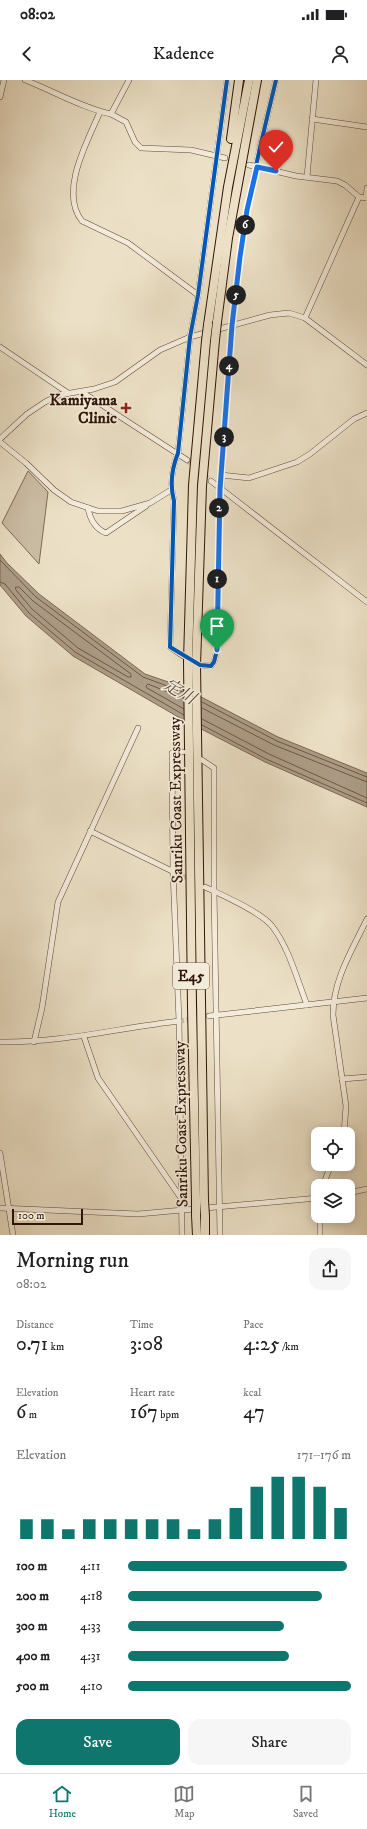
<!DOCTYPE html>
<meta charset="utf-8">
<style>
body{margin:0;font-family:"IM FELL DW Pica","Noto Serif JP",serif;background:#f6f6f6;color:#202124;height:100vh;display:flex;flex-direction:column;font-size:15px;white-space:nowrap}
*{box-sizing:border-box;margin:0}
p{font-size:13px;color:#757577}
.icon{flex:none;width:22px;height:22px;fill:none;stroke:currentColor;stroke-width:2;stroke-linecap:round;stroke-linejoin:round}
.map{position:relative;height:1155px;overflow:hidden}
.drawer{display:flex;flex-direction:column;background:#fff;flex:1}
.drawer>*{flex:none}
.tools{position:absolute;left:311px;top:1047px;display:grid;gap:8px}
.tools a{display:grid;place-items:center;width:44px;height:44px;border-radius:8px;background:#fff;box-shadow:0 2px 10px #0003;font-size:20px}
.scale{position:absolute;left:12px;bottom:10px;width:71px;box-sizing:border-box;padding-left:4px;border:2px solid #311509;border-top:0;font-size:11px;line-height:14px;white-space:nowrap;color:#311509;-webkit-text-stroke:3px #f3ecdb;paint-order:stroke}
.pin{position:absolute;display:grid;place-items:center;width:34px;height:34px;color:#fff;margin:-41px -17px;border-radius:50% 50% 50% 0;rotate:-45deg;box-shadow:0 0 4px #0007}
.pin .icon{rotate:45deg}
.km{position:absolute;width:20px;height:20px;margin:-10px;border-radius:50%;background:#222;color:#fff;font-size:11px;line-height:20px;text-align:center}
.round{display:grid;place-items:center;flex:none;width:42px;height:42px;border-radius:12px;background:#f6f6f6}
.head{display:flex;align-items:center;justify-content:space-between;height:68px;padding:0 16px}
h1{font-size:22px;font-weight:600;line-height:30px}
.figures{display:grid;grid-template-columns:repeat(3,1fr);gap:6px;height:68px;padding:4px 16px}
.figures div{display:grid;align-content:center}
.figures b{font-size:20px;font-weight:600}
.figures small{font-size:11px;font-weight:400}
.figures p{font-size:11px}
.chart{height:112px;padding:8px 16px}
.chart p{display:flex;justify-content:space-between}
.chart svg{width:100%;height:72px;margin-top:4px;stroke:#0f766e;stroke-width:6}
.cta{display:flex;gap:8px;margin-top:auto;padding:8px 16px}
.cta a{flex:1;height:46px;border-radius:12px;background:#0f766e;color:#fff;font-size:16px;font-weight:600;line-height:46px;text-align:center}
.cta a+a{background:#f6f6f6;color:#202124}
ul{padding:0 16px;list-style:none;font-size:13px}
li{display:grid;grid-template-columns:64px 48px 1fr;align-items:center;height:30px}
li i{height:10px;border-radius:5px;background:#0f766e}
.status{display:flex;justify-content:space-between;align-items:center;height:28px;padding:0 20px;background:#fff;direction:ltr}
.status svg{height:11px;fill:currentColor}
header{display:flex;justify-content:space-between;align-items:center;height:52px;padding:0 16px;background:#fff;font-size:18px;font-weight:600}
.menu{display:flex;justify-content:space-around;align-items:center;height:56px;border-top:1px solid #e0e0e0;background:#fff;font-size:11px;color:#757577}
.menu a{display:grid;justify-items:center;gap:2px}
.menu .active{color:#0f766e}
.map>svg:first-child{display:block}
</style>
<div class="status"><b>08:02</b><svg viewBox="0 0 49 12"><path d="M0 12V9h3v3zM5 12V6h3v6zM10 12V3h3v9zM15 12V0h3v12zM26 1h20v11H26zM47 4h2v5h-2z"/></svg></div>
<header><svg class="icon" aria-label="back" viewBox="0 0 24 24"><path d="M15 5l-7 7 7 7"/></svg>Kadence<svg class="icon" aria-label="person" viewBox="0 0 24 24"><circle cx="12" cy="8" r="4"/><path d="M4 21q1-7 8-7t8 7"/></svg></header>
<div class="map">
<svg width="367" height="1155" viewBox="0 0 367 1155">
<rect width="100%" height="100%" fill="#ece1c7"/>
<filter id="stains"><feTurbulence type="fractalNoise" baseFrequency=".005" numOctaves="4"/><feColorMatrix values="0 0 0 0 .2 0 0 0 0 .09 0 0 0 0 .02 0 0 0 .5 -.17"/></filter>
<radialGradient id="worn" r=".72"><stop offset=".6" stop-color="#630" stop-opacity="0"/><stop offset="1" stop-color="#630" stop-opacity=".3"/></radialGradient>
<!-- green -->
<path fill="#ccbea7" stroke="#7e6a58" d="M28 391 48 412 39 484 2 443Z"/>
<!-- water -->
<path fill="#ac9c86" stroke="#7b6654" d="M0 474 7 483 39 514 145 594 180 606 278 657 367 693V727L265 682 180 638 73 576 26 536 0 505Z"/>
<g fill="none" stroke-linecap="round" stroke-linejoin="round">
<!-- shore -->
<g stroke="#6e5848" stroke-width="1">
<path d="M0 480 36 517 143 597 183 612"/>
<path d="M0 502 5 504 29 533 75 572 184 635"/>
<path d="M16 507H19L33 521 131 594V597H128L78 568 32 529 16 510Z"/>
<path d="M183 618 148 604 146 606 147 608 184 629"/>
<path d="M202 622 277 661 367 697"/>
<path d="M202 628 274 665 367 702"/>
<path d="M202 639 269 674 367 718"/>
<path d="M202 645 266 679 367 723"/>
</g>
<!-- minor-tunnel -->
<g stroke="#c7b8a1" stroke-width="5" stroke-dasharray="5 2.5" stroke-linecap="butt">
<path d="M187 380 211 401"/>
<path d="M176 793 192 800"/>
<path d="M179 941 204 937"/>
</g>
<!-- minor casing -->
<g stroke="#604838" stroke-width="6">
<g id="minor">
<path d="M25 0C51 10 85 29 111 34"/>
<path d="M129 0 111 34 126 42 135 62 141 68 191 70 225 78"/>
<path d="M0 17 4 0"/>
<path d="M100 32C87 62 59 112 82 141L128 163 198 215"/>
<path d="M312 39 367 47"/>
<path d="M249 85 296 96 337 101 345 105 359 117 367 118"/>
<path d="M307 97 316 0"/>
<path d="M366 118 367 108"/>
<path d="M305 238 359 117"/>
<path d="M0 267 68 313"/>
<path d="M82 312 187 380"/>
<path d="M0 359 27 334 45 322 59 315 94 309 115 302 160 270 190 257 270 235 289 233 305 238 367 285"/>
<path d="M0 362 26 383 54 410 71 422 98 431H122L150 423 171 410"/>
<path d="M221 395 249 398 297 382 310 374 354 339 367 333"/>
<path d="M211 401 367 522"/>
<path d="M88 428C90 439 96 449 106 453L146 426"/>
<path d="M183 576 170 567 174 421C170 406 172 388 178 373L190 257 198 215 227 0"/>
<path d="M200 585 211 586 214 582 217 570C218 439 224 308 240 178 247 118 262 59 276 0"/>
<path d="M202 680 214 688V811L220 1155"/>
<path d="M90 751 176 793"/>
<path d="M205 807C222 815 261 832 272 846 289 868 297 899 307 925"/>
<path d="M209 936 367 918"/>
<path d="M84 957 98 998 181 1118"/>
<path d="M0 962C61 963 119 948 179 941"/>
<path d="M34 962 42 928 58 822 138 648"/>
<path d="M342 999 367 997"/>
<path d="M344 1054 346 1026 333 935C333 900 352 870 367 839"/>
<path d="M0 1073 13 1155"/>
<path d="M323 1106 331 1084"/>
<path d="M348 1113 367 1109"/>
<path d="M0 1128 138 1134 318 1118"/>
<path d="M182 1155 179 941 173 791 172 673 177 670 183 672"/>
<path d="M320 1155V1136"/>
</g>
</g>
<!-- highway casing -->
<g stroke="#311509" stroke-width="10">
<g id="highway">
<path d="M231 59 239 0"/>
<path d="M217 242 228 158 257 0"/>
<path d="M208 245 228 107 249 0"/>
<path d="M196 1120 192 927 188 581 193 405 206 261"/>
<path d="M204 1121 196 585 202 406 215 260"/>
<path d="M196 1135 197 1155"/>
<path d="M205 1136V1155"/>
</g>
</g>
<!-- minor -->
<use href="#minor" stroke="#f3ecdb" stroke-width="5"/>
<!-- highway -->
<use href="#highway" stroke="#ece1c7" stroke-width="8"/>
<!-- highway-bridge casing -->
<g stroke="#311509" stroke-width="10" stroke-linecap="butt">
<g id="highway-bridge">
<path d="M215 260 217 242"/>
<path d="M206 261 208 245"/>
<path d="M196 1120V1135"/>
<path d="M204 1121 205 1136"/>
</g>
</g>
<!-- highway-bridge -->
<use href="#highway-bridge" stroke="#ece1c7" stroke-width="8"/>
<!-- cycleway casing -->
<g stroke="#f3ecdb" stroke-width="6">
<path id="cycleway" d="M227 0 198 215 190 257 178 373C172 388 170 406 174 421L170 567 200 585 211 586 214 582 217 570C218 439 224 308 240 178 247 118 262 59 276 0"/>
</g>
<!-- cycleway -->
<use href="#cycleway" stroke="#0057b8" stroke-width="4"/>
</g>
<g fill="none" stroke-linecap="round" stroke-linejoin="round">
<!-- route casing -->
<g stroke="#fff" stroke-width="8">
<path id="route" d="M217 570 220 409 232 245 240 177 247 130 257 87 276 91"/>
</g>
<!-- route -->
<use href="#route" stroke="#1a73e8" stroke-width="5"/>
</g>
<!-- markers -->
<path fill="#8f2418" stroke="#f3ecdb" stroke-width="1.5" d="M124 322h4v4h4v4h-4v4h-4v-4h-4v-4h4z"/>
<g text-anchor="middle" stroke-width="3" stroke-linejoin="round" paint-order="stroke">
<!-- shield labels -->
<rect fill="#f3ecdb" stroke="#6b5648" stroke-width="1" x="173" y="883" width="36" height="26" rx="3"/>
<g font-size="15" font-weight="bold" fill="#311509">
<text x="191" y="901">E45</text>
</g>
<!-- poi labels -->
<g font-size="16" font-weight="bold" fill="#311509" stroke="#f3ecdb" text-anchor="end">
<text x="117" y="325">Kamiyama<tspan x="117" dy="18">Clinic</tspan></text>
</g>
<!-- street labels -->
<g font-size="16" fill="#311509" stroke="#f3ecdb">
<text transform="translate(175 720) rotate(-91)" y="6">Sanriku Coast Expressway</text>
<text transform="translate(180 1044) rotate(-91)" y="6">Sanriku Coast Expressway</text>
</g>
<!-- water labels -->
<g font-size="17" font-style="italic" fill="#624b3b" stroke="#f3ecdb">
<text transform="translate(180 611) rotate(30)" y="6">定川</text>
</g>
</g>
<rect width="100%" height="100%" filter="url(#stains)"/>
<rect width="100%" height="100%" fill="url(#worn)"/>
</svg>
<div class="tools">
<a><svg class="icon" aria-label="locate" viewBox="0 0 24 24"><circle cx="12" cy="12" r="6"/><path d="M12 2v4M12 18v4M2 12h4M18 12h4"/></svg></a>
<a><svg class="icon" aria-label="layers" viewBox="0 0 24 24"><path d="M12 4l9 5-9 5-9-5zM3 14l9 5 9-5"/></svg></a>
</div>
<div class="scale">100 m</div>
<div class="pin" style="left:217px;top:570px;background:#1e9e55"><svg class="icon" aria-label="arrive" viewBox="0 0 24 24"><path d="M6 21V4h12l-3 4 3 4H6"/></svg></div>
<div class="pin" style="left:276px;top:91px;background:#d93025"><svg class="icon" aria-label="check" viewBox="0 0 24 24"><path d="M5 12l5 5 9-10"/></svg></div>
<b class="km" style="left:217px;top:499px">1</b>
<b class="km" style="left:219px;top:428px">2</b>
<b class="km" style="left:224px;top:357px">3</b>
<b class="km" style="left:229px;top:286px">4</b>
<b class="km" style="left:236px;top:215px">5</b>
<b class="km" style="left:245px;top:145px">6</b>
</div>
<section class="drawer">
<div class="head"><div><h1>Morning run</h1><p>08:02</p></div><a class="round"><svg class="icon" aria-label="share" viewBox="0 0 24 24"><path d="M12 15V3M7 8l5-5 5 5M5 13v7h14v-7"/></svg></a></div>
<div class="figures">
<div><p>Distance</p><b>0.71<small> km</small></b></div>
<div><p>Time</p><b>3:08</b></div>
<div><p>Pace</p><b>4:25<small> /km</small></b></div>
</div>
<div class="figures">
<div><p>Elevation</p><b>6<small> m</small></b></div>
<div><p>Heart rate</p><b>167<small> bpm</small></b></div>
<div><p>kcal</p><b>47</b></div>
</div>
<div class="chart"><p><span>Elevation</span>171–176 m</p>
<svg viewBox="0 0 160 44" preserveAspectRatio="none"><path d="M5 44V32M15 44V32M25 44V38M35 44V32M45 44V32M55 44V32M65 44V32M75 44V32M85 44V38M95 44V32M105 44V25M115 44V12M125 44V6M135 44V6M145 44V12M155 44V25"/></svg>
</div>
<ul>
<li><b>100 m</b>4:11<i style="width:98%"></i></li>
<li><b>200 m</b>4:18<i style="width:87%"></i></li>
<li><b>300 m</b>4:33<i style="width:70%"></i></li>
<li><b>400 m</b>4:31<i style="width:72%"></i></li>
<li><b>500 m</b>4:10<i style="width:100%"></i></li>
</ul>
<div class="cta"><a>Save</a><a>Share</a></div>
</section>
<nav class="menu">
<a class="active"><svg class="icon" aria-label="home" viewBox="0 0 24 24"><path d="M3 11l9-7 9 7M6 9v11h12V9"/></svg>Home</a>
<a><svg class="icon" aria-label="map" viewBox="0 0 24 24"><path d="M3 6l6-2 6 2 6-2v14l-6 2-6-2-6 2zM9 4v14M15 6v14"/></svg>Map</a>
<a><svg class="icon" aria-label="saved" viewBox="0 0 24 24"><path d="M7 4h10v16l-5-4-5 4z"/></svg>Saved</a>
</nav>
